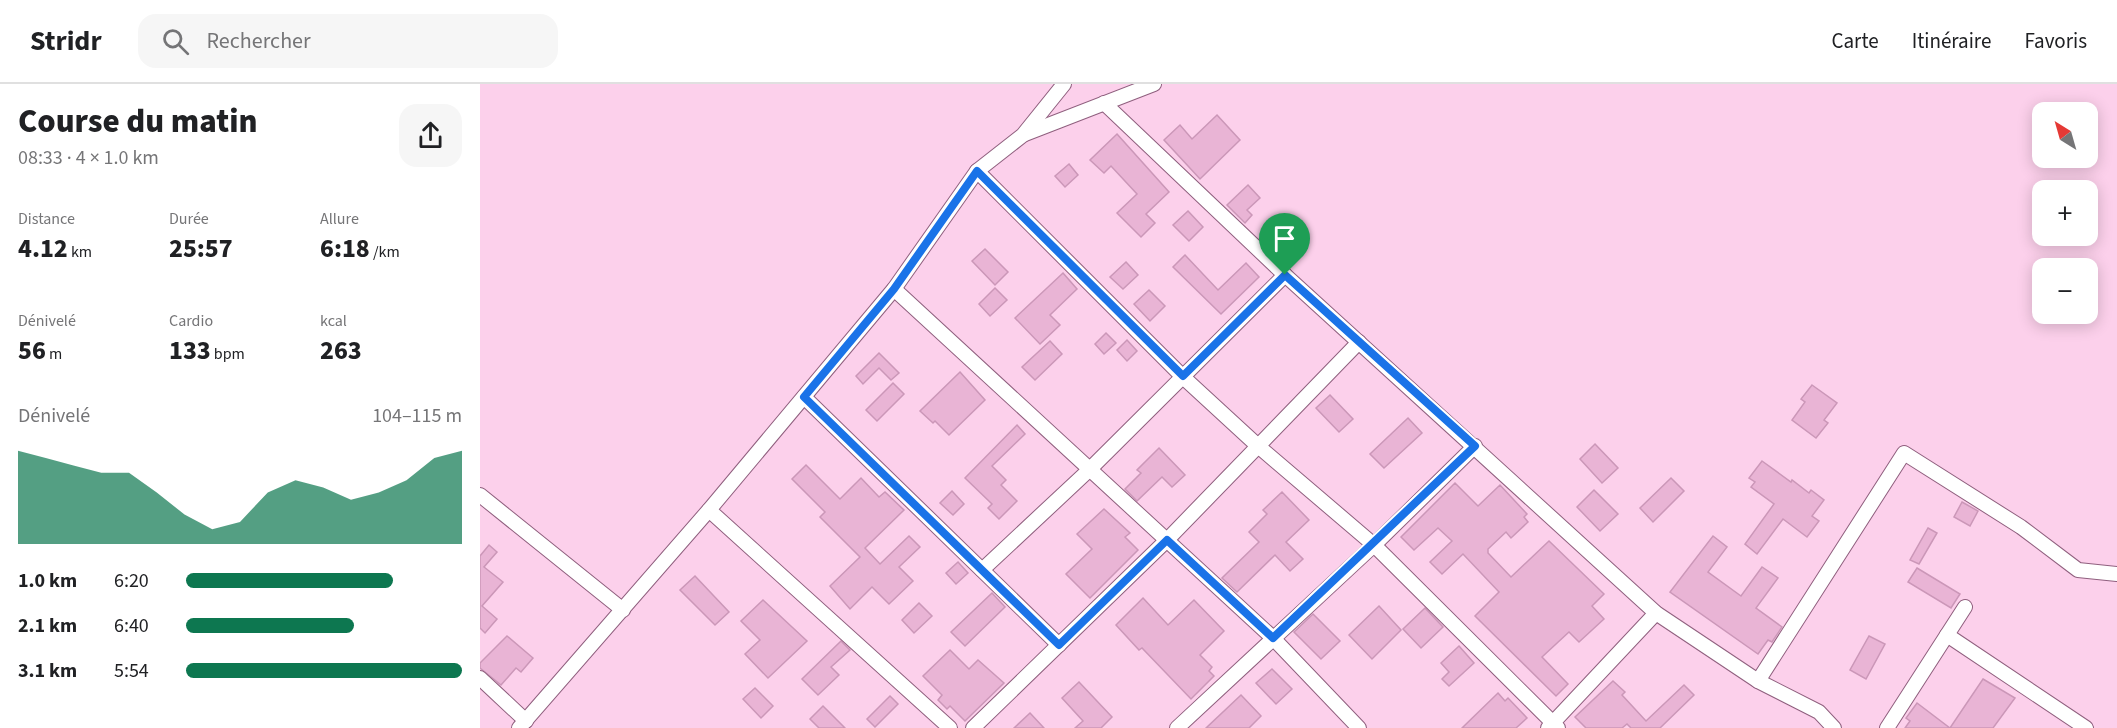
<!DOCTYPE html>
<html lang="fr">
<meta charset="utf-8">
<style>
body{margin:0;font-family:"Source Sans 3",sans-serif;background:#f6f6f6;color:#202124;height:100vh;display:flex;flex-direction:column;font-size:22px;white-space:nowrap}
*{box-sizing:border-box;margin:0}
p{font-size:20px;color:#757577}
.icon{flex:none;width:33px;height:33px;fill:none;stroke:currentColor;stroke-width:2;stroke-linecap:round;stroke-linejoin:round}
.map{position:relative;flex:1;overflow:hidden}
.sheet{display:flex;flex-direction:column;background:#fff;width:480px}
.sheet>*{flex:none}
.needle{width:39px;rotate:323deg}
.fabs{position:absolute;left:1552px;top:18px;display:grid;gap:12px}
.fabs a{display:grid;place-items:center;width:66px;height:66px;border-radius:12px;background:#fff;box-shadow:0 3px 15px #0003;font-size:30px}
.pin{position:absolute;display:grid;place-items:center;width:51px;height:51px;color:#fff;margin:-62px -26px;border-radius:50% 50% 50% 0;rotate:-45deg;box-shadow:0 0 6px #0007}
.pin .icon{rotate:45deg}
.round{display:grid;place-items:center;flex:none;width:63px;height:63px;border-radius:18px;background:#f6f6f6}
.headline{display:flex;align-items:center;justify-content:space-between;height:102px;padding:0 18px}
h1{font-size:33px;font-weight:800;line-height:45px}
.figures{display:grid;grid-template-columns:repeat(3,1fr);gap:9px;height:102px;padding:6px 18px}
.figures div{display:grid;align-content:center}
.figures b{font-size:26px;font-weight:800}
.figures small{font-size:16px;font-weight:400}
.figures p{font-size:16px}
.chart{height:168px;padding:12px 18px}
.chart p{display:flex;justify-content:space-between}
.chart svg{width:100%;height:108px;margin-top:6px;fill:#0d7750;opacity:.7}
ul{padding:0 18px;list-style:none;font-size:20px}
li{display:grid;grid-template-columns:96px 72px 1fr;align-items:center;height:45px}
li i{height:15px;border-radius:8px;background:#0d7750}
header{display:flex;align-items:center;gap:36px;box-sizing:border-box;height:84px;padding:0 30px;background:#fff;border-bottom:2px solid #e0e0e0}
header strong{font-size:28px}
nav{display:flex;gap:33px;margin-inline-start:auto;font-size:21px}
.search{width:420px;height:54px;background:#f6f6f6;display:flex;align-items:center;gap:15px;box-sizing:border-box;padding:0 21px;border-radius:18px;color:#757577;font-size:22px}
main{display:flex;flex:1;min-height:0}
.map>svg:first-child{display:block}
</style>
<header>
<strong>Stridr</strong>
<div class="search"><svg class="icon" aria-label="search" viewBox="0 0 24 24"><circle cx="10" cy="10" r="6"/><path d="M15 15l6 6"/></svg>Rechercher</div>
<nav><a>Carte</a><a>Itinéraire</a><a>Favoris</a></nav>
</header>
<main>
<section class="sheet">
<div class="headline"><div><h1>Course du matin</h1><p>08:33 · 4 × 1.0 km</p></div><a class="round"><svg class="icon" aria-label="share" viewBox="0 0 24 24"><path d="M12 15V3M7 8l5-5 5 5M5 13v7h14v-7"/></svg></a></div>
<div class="figures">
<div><p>Distance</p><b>4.12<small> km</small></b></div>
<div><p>Durée</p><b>25:57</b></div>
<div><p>Allure</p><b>6:18<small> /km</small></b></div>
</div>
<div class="figures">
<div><p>Dénivelé</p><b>56<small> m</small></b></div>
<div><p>Cardio</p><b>133<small> bpm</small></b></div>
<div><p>kcal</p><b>263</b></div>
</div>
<div class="chart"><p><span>Dénivelé</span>104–115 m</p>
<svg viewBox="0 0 160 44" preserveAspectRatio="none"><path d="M0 44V6L10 9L20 12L30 15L40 15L50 23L60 32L70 38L80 35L90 23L100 18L110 21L120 26L130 23L140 18L150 9L160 6V44z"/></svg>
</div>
<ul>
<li><b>1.0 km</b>6:20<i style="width:75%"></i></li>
<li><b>2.1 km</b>6:40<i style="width:61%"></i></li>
<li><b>3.1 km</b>5:54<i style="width:100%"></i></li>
</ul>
</section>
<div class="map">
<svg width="1637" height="644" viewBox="0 0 1637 644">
<rect width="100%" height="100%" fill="#fcd0eb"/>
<!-- building -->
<g fill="#e9b4d5" stroke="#cb97b8" stroke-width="1.5">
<path d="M737 31 760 56 720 95 684 56 700 41 712 55Z"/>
<path d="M637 50 689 108 666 130 675 139 661 153 637 129 657 110 631 82 624 89 610 76Z"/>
<path d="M589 80 598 91 585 103 575 92Z"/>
<path d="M768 101 780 114 767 126 772 131 765 139 747 121Z"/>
<path d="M708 127 723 143 709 157 693 141Z"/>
<path d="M505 165 528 188 515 201 492 177Z"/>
<path d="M705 171 738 206 766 179 779 193 741 230 693 183Z"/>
<path d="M646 178 658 191 643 205 630 193Z"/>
<path d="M583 189 597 205 570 231 580 241 560 260 535 234Z"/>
<path d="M515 204 527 216 510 232 499 220Z"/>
<path d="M669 206 685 222 670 237 654 220Z"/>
<path d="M626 249 636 259 624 270 615 260Z"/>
<path d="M647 256 657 267 647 277 637 266Z"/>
<path d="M570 257 582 270 555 296 542 283Z"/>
<path d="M399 269 419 289 411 296 399 284 383 300 376 292Z"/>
<path d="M480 288 505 316 469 351 455 337 453 339 440 327Z"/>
<path d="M413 299 424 310 397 337 386 326Z"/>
<path d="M1332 301 1357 319 1344 336 1348 339 1336 354 1312 336 1325 318 1321 315Z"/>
<path d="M850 311 873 335 859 348 836 324Z"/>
<path d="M928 334 942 349 904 384 890 370Z"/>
<path d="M537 341 545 350 512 382 526 396 521 401 537 417 519 435 508 424 512 420 485 394Z"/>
<path d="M1115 360 1138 384 1122 399 1100 375Z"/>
<path d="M679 364 705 391 692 403 682 393 657 417 645 405 661 389 657 386Z"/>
<path d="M1282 377 1311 398 1312 396 1329 409 1331 406 1344 416 1332 432 1339 437 1327 453 1303 435 1277 470 1265 460 1294 420 1271 403 1275 398 1269 394Z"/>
<path d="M326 381 360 415 381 394 399 413 405 408 424 426 385 464 400 480 429 452 440 463 419 483 433 497 409 520 392 503 370 525 350 502 380 473 340 433 345 428 312 395Z"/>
<path d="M1191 394 1204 407 1173 438 1160 424Z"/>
<path d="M975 399 998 422 1020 401 1047 430 1044 433 1048 438 1031 454 1026 448 1008 465V469L1031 493 1069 457 1124 510 1112 522 1124 535 1099 558 1089 548 1062 573 1088 600 1076 612 995 532 1019 508 983 470 962 490 950 478 972 457 958 444 934 466 921 453Z"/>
<path d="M1114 406 1138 430 1120 447 1097 423Z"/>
<path d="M472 407 484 420 473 431 460 419Z"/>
<path d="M802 408 829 436 806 458 823 475 810 487 795 471 757 508 742 494 779 458 769 448 787 430 783 426Z"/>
<path d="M1482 418 1498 427 1490 442 1474 433Z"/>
<path d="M624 425 650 449 645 453 658 466 610 514 586 490 612 465 597 450Z"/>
<path d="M1448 444 1457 449 1439 480 1430 476Z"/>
<path d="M1233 452 1247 463 1228 488 1261 512 1282 483 1298 494 1276 524 1302 543 1292 558 1288 556 1278 570 1190 508Z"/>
<path d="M9 461 17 468 4 483 23 498 2 522 17 535 5 549 0 544V472Z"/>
<path d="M478 478 488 489 476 500 466 489Z"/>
<path d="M1437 484 1480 510 1471 524 1428 498Z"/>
<path d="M215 492 249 528 235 541 200 506Z"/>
<path d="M512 509 525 523 485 562 471 548Z"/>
<path d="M663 514 688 541 714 516 744 547 720 571 732 583 729 587 734 592 711 615 662 564 659 566 636 541Z"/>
<path d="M283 516 327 557 288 594 265 570 280 556 261 537Z"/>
<path d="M439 519 452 532 434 549 422 536Z"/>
<path d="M899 522 921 546 892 575 869 551Z"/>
<path d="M945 524 963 543 941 564 923 545Z"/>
<path d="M833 530 860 557 841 575 814 548Z"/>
<path d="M27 552 53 574 41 588 36 584 21 601 0 584V579Z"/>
<path d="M1389 552 1405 560 1386 595 1370 586Z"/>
<path d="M361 557 370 566 351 583 359 591 338 611 322 595Z"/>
<path d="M979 562 994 579 969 602 962 595 969 588 961 579Z"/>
<path d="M470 566 489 585 498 576 524 599 485 637 470 622 467 625 458 616 462 611 443 592Z"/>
<path d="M792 585 812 605 796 620 776 599Z"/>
<path d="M1503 595 1535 614 1513 644H1425L1430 637 1426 634 1437 619 1470 644Z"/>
<path d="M1133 597 1145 608 1142 611 1166 637 1204 601 1214 611 1180 644H1151L1147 640 1142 644H1106L1095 633Z"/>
<path d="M599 598 632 633 621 644H595L603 637 582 614Z"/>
<path d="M275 604 293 622 281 634 263 615Z"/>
<path d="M1018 609 1025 617 1028 614 1047 634 1036 644H982Z"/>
<path d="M761 611 781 632 769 644H726Z"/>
<path d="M410 612 418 620 395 643 387 635Z"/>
<path d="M343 622 365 644H339L330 635Z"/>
<path d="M550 629 564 644H534Z"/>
</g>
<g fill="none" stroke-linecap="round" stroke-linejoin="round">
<!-- minor casing -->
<g stroke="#8f5f7e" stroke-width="16">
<g id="minor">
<path d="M624 19 805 191 1176 529 1278 597 1339 628 1354 644"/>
<path d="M545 50 674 0"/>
<path d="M497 87 703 293 778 362 894 461 1078 644"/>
<path d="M414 205 793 554 879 644"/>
<path d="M324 313 579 561"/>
<path d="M0 411 143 526"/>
<path d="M229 426 470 644"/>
<path d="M502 486 609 386 805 191"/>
<path d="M1467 551 1606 644"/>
<path d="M0 594 46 637"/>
<path d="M1278 597 1424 369 1541 443 1598 486 1637 490"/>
<path d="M39 644 229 426 414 205 497 87 543 51 584 0"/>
<path d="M493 644 687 456 879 258"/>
<path d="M697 644 894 461 995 362"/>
<path d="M1068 644 1176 529"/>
<path d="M1407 644 1485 523"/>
</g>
</g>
<!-- minor -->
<use href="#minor" stroke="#fff" stroke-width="14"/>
</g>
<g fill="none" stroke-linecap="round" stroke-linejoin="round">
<!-- route casing -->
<g stroke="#fff" stroke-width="12">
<path id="route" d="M497 87 703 292 805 191 995 362 793 554 687 456 579 561 324 313 414 205Z"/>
</g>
<!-- route -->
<use href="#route" stroke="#1a73e8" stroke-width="8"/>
</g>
</svg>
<div class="fabs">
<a><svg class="needle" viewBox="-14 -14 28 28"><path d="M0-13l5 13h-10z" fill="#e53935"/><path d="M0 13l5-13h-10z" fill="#757577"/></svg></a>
<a>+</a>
<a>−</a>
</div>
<div class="pin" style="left:805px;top:191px;background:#1e9e55"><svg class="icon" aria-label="arrive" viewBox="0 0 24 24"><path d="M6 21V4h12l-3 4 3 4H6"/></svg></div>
</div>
</main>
